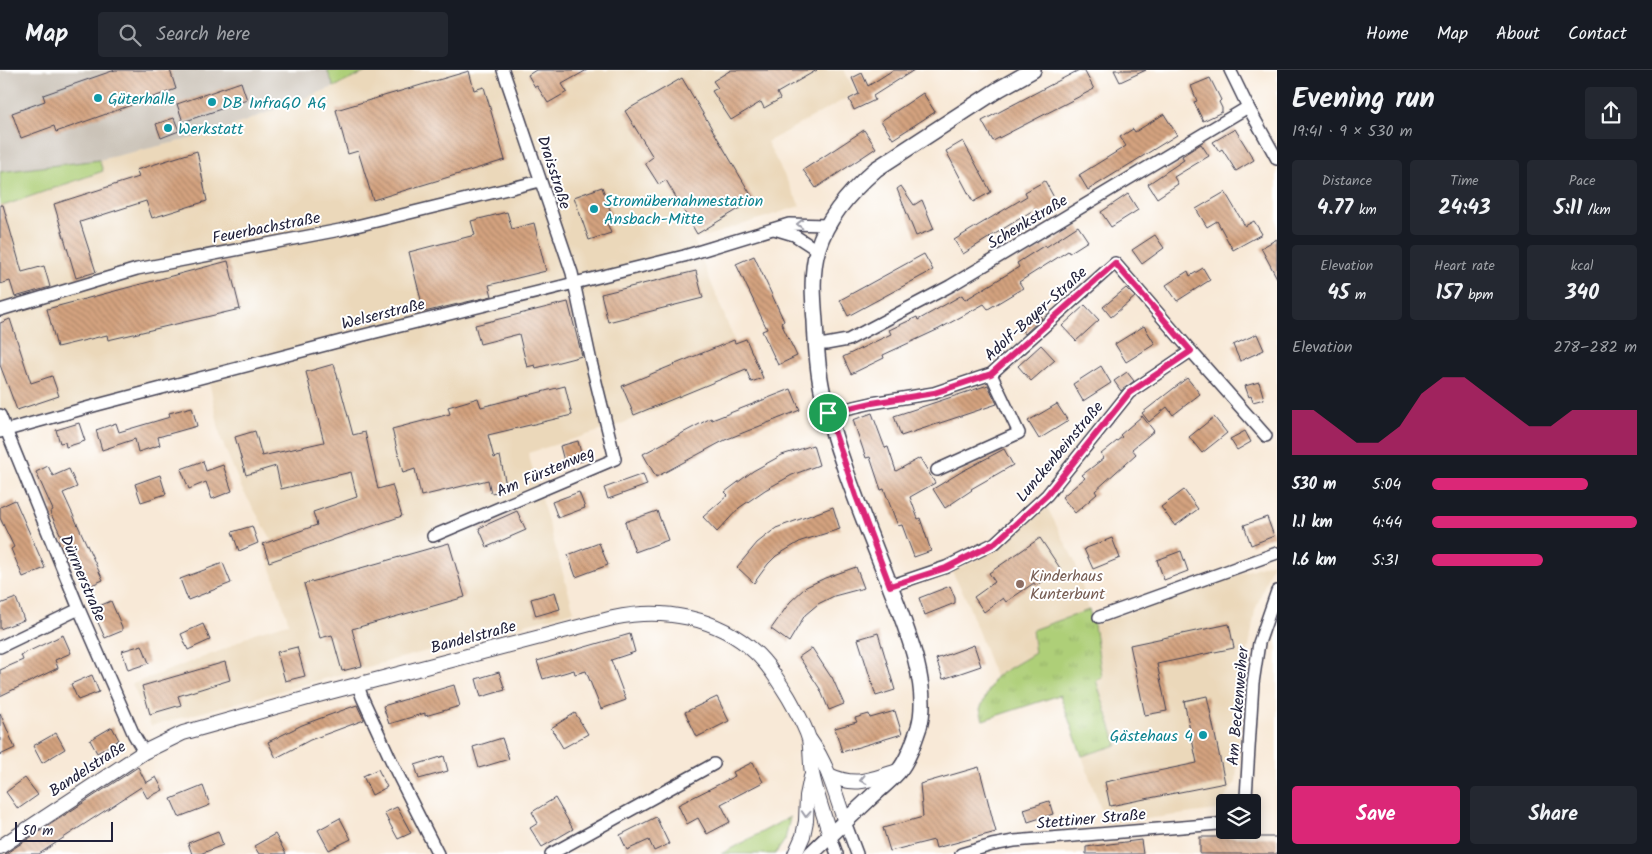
<!DOCTYPE html>
<meta charset="utf-8">
<style>
body{margin:0;font-family:Kalam,sans-serif;background:#242831;color:#f1f3f6;height:100vh;display:flex;flex-direction:column;font-size:19px;white-space:nowrap}
*{box-sizing:border-box;margin:0}
p{font-size:16px;color:#9ea1a6}
.icon{flex:none;width:28px;height:28px;fill:none;stroke:currentColor;stroke-width:2;stroke-linecap:round;stroke-linejoin:round}
.map{position:relative;flex:1;overflow:hidden}
.side{display:flex;flex-direction:column;background:#171b24;width:375px}
.side>*{flex:none}
.fabs{position:absolute;left:1216px;top:724px;display:grid;gap:10px}
.fabs a{display:grid;place-items:center;width:45px;height:45px;border-radius:5px;background:#171b24;box-shadow:0 2px 12px #0003;font-size:25px}
.scale{position:absolute;left:15px;bottom:12px;width:98px;box-sizing:border-box;padding-left:5px;border:2px solid #22223b;border-top:0;font-size:14px;line-height:18px;white-space:nowrap;color:#22223b;-webkit-text-stroke:4px #fff;paint-order:stroke}
.pin{position:absolute;display:grid;place-items:center;width:42px;height:42px;color:#fff;margin:-21px;border:2px solid #fff;border-radius:50%;box-shadow:0 1px 5px #0007}
.round{display:grid;place-items:center;flex:none;width:52px;height:52px;border-radius:5px;background:#242831}
.summary{display:flex;align-items:center;justify-content:space-between;height:85px;padding:0 15px}
h1{font-size:28px;font-weight:600;line-height:38px}
.metrics{display:grid;grid-template-columns:repeat(3,1fr);gap:8px;height:85px;padding:5px 15px}
.metrics div{display:grid;align-content:center;border-radius:5px;background:#242831;text-align:center}
.metrics b{font-size:21px;font-weight:600}
.metrics small{font-size:14px;font-weight:400}
.metrics p{font-size:14px}
.chart{height:140px;padding:10px 15px}
.chart p{display:flex;justify-content:space-between}
.chart svg{width:100%;height:90px;margin-top:5px;fill:#db2777;opacity:.7}
.button{display:flex;gap:10px;margin-top:auto;padding:10px 15px}
.button a{flex:1;height:58px;border-radius:5px;background:#db2777;color:#fff;font-size:20px;font-weight:600;line-height:58px;text-align:center}
.button a+a{background:#242831;color:#f1f3f6}
ul{padding:0 15px;list-style:none;font-size:16px}
li{display:grid;grid-template-columns:80px 60px 1fr;align-items:center;height:38px}
li i{height:12px;border-radius:6px;background:#db2777}
header{display:flex;align-items:center;gap:30px;box-sizing:border-box;height:70px;padding:0 25px;background:#171b24;border-bottom:1px solid #363941}
header strong{font-size:24px}
nav{display:flex;gap:28px;margin-inline-start:auto;font-size:18px}
.search{width:350px;height:45px;background:#242831;display:flex;align-items:center;gap:12px;box-sizing:border-box;padding:0 18px;border-radius:5px;color:#9ea1a6;font-size:19px}
main{display:flex;flex:1;min-height:0}
.map>svg:first-child{display:block}
</style>
<header>
<strong>Map</strong>
<div class="search"><svg class="icon" aria-label="search" viewBox="0 0 24 24"><circle cx="10" cy="10" r="6"/><path d="M15 15l6 6"/></svg>Search here</div>
<nav><a>Home</a><a>Map</a><a>About</a><a>Contact</a></nav>
</header>
<main>
<div class="map">
<svg width="1277" height="784" viewBox="0 0 1277 784">
<defs>
<pattern id="park-tufts" width="24" height="20" patternUnits="userSpaceOnUse" patternTransform="scale(1.25)"><rect width="24" height="20" fill="#aecf78"/><path d="M3 7l-1-3M5 7V3M7 7l1-3M15 17l-1-3M17 17v-4M19 17l1-3" fill="none" stroke="#95b169"/></pattern>
<pattern id="building-back-hatch" width="6" height="6" patternUnits="userSpaceOnUse" patternTransform="scale(1.25)"><rect width="6" height="6" fill="#d4a37f"/><path d="M-1 5l2 2M0 0l6 6M5-1l2 2" fill="none" stroke="#ac8469"/></pattern>
</defs>
<rect width="100%" height="100%" fill="#fff"/>
<filter id="ink" filterUnits="userSpaceOnUse"><feTurbulence type="fractalNoise" baseFrequency=".02" numOctaves="2"/><feDisplacementMap in="SourceGraphic" scale="10" xChannelSelector="R" yChannelSelector="G"/><feConvolveMatrix kernelMatrix="1 2 1 2 8 2 1 2 1" color-interpolation-filters="sRGB"/></filter>
<filter id="wash" filterUnits="userSpaceOnUse"><feTurbulence type="fractalNoise" baseFrequency=".0096" numOctaves="4" result="noise"/><feDisplacementMap in="SourceGraphic" scale="20" xChannelSelector="R" yChannelSelector="G"/><feGaussianBlur stdDeviation="1.12" result="paint"/><feColorMatrix in="noise" values="0 0 0 0 0 0 0 0 0 0 0 0 0 0 0 0 0 1.4 0 .05"/><feComposite in="paint" operator="in"/></filter>
<g filter="url(#wash)">
<rect width="100%" height="100%" fill="#f8e9d7"/>
<!-- built -->
<g fill="#ebd8ba">
<path d="M370 0H844L856 23 767 72 800 136 694 170 747 302 616 356 528 383 574 541 151 656 132 614 225 579 254 563 289 553 263 474 272 470 242 419 221 369 207 301 3 358 0 351V137L103 101 99 90 215 63 334 17Z"/>
<path d="M1047 437 1075 492 1089 540 1033 560 1035 583 995 607 965 526 952 502 980 488 1005 473Z"/>
<path d="M1273 492 1255 541 1243 613 1236 712 1217 740 1106 754 1082 686 1117 674 1096 610 1102 607 1094 555Z"/>
</g>
<!-- railway -->
<path fill="#cbc3b8" d="M0 0H370L334 17 215 63 99 90 0 102Z"/>
<!-- green -->
<g fill="#aecf78" stroke="#68785a">
<path d="M327 0H370L334 17Z"/>
<path d="M99 90 103 101 0 137V102Z"/>
<path d="M790 747 785 770 775 784H721Z"/>
</g>
<!-- park -->
<path fill="url(#park-tufts)" stroke="#68785a" d="M1089 540 1094 555 1102 607 1096 610 1117 675 1082 686 1060 625 983 650 980 639 995 607 1035 583 1032 560Z"/>
<g id="blocks">
<!-- building -->
<g fill="url(#building-back-hatch)">
<path d="M115 0H170L176 19 56 62 54 56 21 68 12 43 45 31 43 25Z"/>
<path d="M536 0H587L562 14 567 22 548 33 537 16 535 17 528 5Z"/>
<path d="M731 0H817L777 23 780 29 764 38 761 32 731 50 712 21 718 18 713 11Z"/>
<path d="M893 0H914L873 26 875 30 854 40 849 29 859 24 852 8 862 3 868 16Z"/>
<path d="M1079 0H1084L1094 19 993 71 982 51Z"/>
<path d="M1114 0H1146L1120 12Z"/>
<path d="M469 1 474 20 484 17 505 90 373 130 358 81 348 84 336 40Z"/>
<path d="M682 8 754 130 697 164 666 110 659 115 645 93 653 87 625 41Z"/>
<path d="M1210 8 1221 30 1219 32 1222 38V42L1203 51 1194 32 1197 31 1191 16Z"/>
<path d="M241 12 247 30 183 52 177 34Z"/>
<path d="M923 23 935 42 893 69 881 51Z"/>
<path d="M1164 44 1177 65 1088 120 1079 105 1126 76 1120 67 1133 59 1135 62Z"/>
<path d="M174 48 179 61 161 68 156 54Z"/>
<path d="M1235 59 1254 90 1236 101 1222 79 1219 81 1213 72Z"/>
<path d="M864 60 876 78 816 118 803 100Z"/>
<path d="M963 71 991 122 973 132 946 81Z"/>
<path d="M1201 74 1209 86 1174 107 1178 114 1157 128 1148 114 1184 90 1182 86Z"/>
<path d="M197 81 207 131 152 148 146 131 80 152 96 202 76 208 54 134 139 107 136 100Z"/>
<path d="M1045 111 1057 133 1038 144 1035 139 963 184 954 170 1027 126 1025 122Z"/>
<path d="M901 116 914 135 922 130 934 159 916 166 897 119Z"/>
<path d="M602 117 614 151 607 153 611 163 589 170 574 127Z"/>
<path d="M1225 122 1245 156 1254 151 1262 164 1233 180 1217 151 1207 157 1196 139Z"/>
<path d="M1128 124 1138 140 1111 157 1101 142Z"/>
<path d="M0 135H3L22 202 44 196 50 217 15 227 10 211 0 214Z"/>
<path d="M507 142 512 159 534 153 546 201 489 215 492 226 424 242 409 182 475 165 471 151Z"/>
<path d="M1078 156 1088 171 1069 183 1068 181 1019 212 1023 218 988 239 984 234 939 259 883 285 884 288 851 304 843 287 891 264 889 260 917 247 918 250 962 225 965 230 1019 197 1017 193 1045 175 1046 177Z"/>
<path d="M1155 165 1164 178 1142 194 1132 180Z"/>
<path d="M1277 169V208L1261 178Z"/>
<path d="M924 184 933 200 848 246 840 230Z"/>
<path d="M754 186 784 251 781 253 797 286 778 295 762 261 767 259 736 194Z"/>
<path d="M228 191 240 239 108 270 107 265 57 277 47 239Z"/>
<path d="M1203 198 1210 210 1177 231 1166 215 1188 201 1190 206Z"/>
<path d="M696 201 703 228 608 252 601 224Z"/>
<path d="M1126 218 1135 227 1111 247 1103 237Z"/>
<path d="M568 232 582 286 536 298 535 295 527 297 519 264 480 274 475 255Z"/>
<path d="M1085 235 1099 250 1076 271 1062 256Z"/>
<path d="M1037 242 1042 248 1025 264 1018 255Z"/>
<path d="M10 249 31 313 52 306 59 326 17 340 0 295V253Z"/>
<path d="M1144 256 1155 274 1126 292 1115 274Z"/>
<path d="M1257 264 1264 280 1240 291 1233 275Z"/>
<path d="M746 269 763 308 751 312 746 299 634 345 622 316 734 270 735 273Z"/>
<path d="M1041 275 1055 290 1031 311 1018 296Z"/>
<path d="M334 294 353 365 365 362 378 419 392 415 402 446 269 492 263 474 317 455 313 442 357 427 351 402 281 419 276 396 246 405 235 367 255 361 262 386 324 372 306 302Z"/>
<path d="M1101 296 1111 313 1083 331 1073 314Z"/>
<path d="M1127 302 1134 311 1121 321 1114 311Z"/>
<path d="M1187 308 1200 324 1173 345 1167 337 1149 352 1142 343Z"/>
<path d="M1259 312 1264 329 1253 332 1251 326 1249 327 1245 316Z"/>
<path d="M988 315 997 334 901 366 894 346Z"/>
<path d="M565 316 572 345 488 365 494 388 500 386 507 420 491 423 488 410 421 426 415 399 403 403 392 359 450 344 448 337 478 328 481 337Z"/>
<path d="M791 319 800 340 725 370 656 407 643 384 711 348 712 350Z"/>
<path d="M1057 334 1068 351 1039 369 1028 351Z"/>
<path d="M192 337 197 356 158 367 160 375 138 382 135 369 102 380 96 360 116 353 119 362 170 347 169 343Z"/>
<path d="M872 343 885 378 888 377 896 401 920 388 935 413 910 427 918 449 920 448 931 481 914 487 902 455 898 456 884 419 881 420 870 387 866 388 853 350Z"/>
<path d="M1142 346 1154 361 1132 379 1136 384 1095 421 1097 424 1075 443 1062 427 1085 408 1082 405 1104 388 1101 384 1122 367 1120 365Z"/>
<path d="M1214 347 1227 363 1202 383 1189 367Z"/>
<path d="M79 353 85 371 66 377 65 372 60 373 56 360Z"/>
<path d="M1245 361 1251 372 1237 380 1230 369Z"/>
<path d="M578 371 583 391 565 395 560 376Z"/>
<path d="M813 375 819 395 792 405 765 420 739 438 717 462 703 447 728 425 725 422 753 401 782 385Z"/>
<path d="M1004 379 1013 395 971 419 972 420 945 438 933 419 961 402Z"/>
<path d="M203 391 206 401 223 395 232 421 212 429 206 412 189 419 181 399Z"/>
<path d="M48 396 53 406 69 399 77 417 63 423 103 510 85 518 50 442 53 440 36 402Z"/>
<path d="M643 404 647 415 608 429 604 418Z"/>
<path d="M160 405 166 424 141 432 135 414Z"/>
<path d="M1184 420 1198 439 1175 456 1161 437Z"/>
<path d="M579 422 585 438 558 448 552 432Z"/>
<path d="M15 430 45 498 23 507 11 479 14 477 0 448V437Z"/>
<path d="M833 437 840 459 801 471 776 486 768 494 754 513 737 497 757 473 776 458Z"/>
<path d="M517 441 526 460 487 477 479 458Z"/>
<path d="M657 441 668 470 635 482 625 452Z"/>
<path d="M1267 447 1274 466 1251 475 1244 455Z"/>
<path d="M252 456 258 473 239 481 232 462Z"/>
<path d="M1040 468 1062 501 1053 507 1052 505 1036 516 1034 513 1006 532 1003 528 984 542 974 527 995 512 989 503Z"/>
<path d="M1112 468 1120 488 1093 499 1084 479Z"/>
<path d="M449 473 465 527 352 559 362 596 342 601 332 565 320 568 304 514Z"/>
<path d="M599 473 608 495 576 507 568 485Z"/>
<path d="M1181 481 1188 501 1164 510 1157 490Z"/>
<path d="M223 493 231 513 188 530 180 509Z"/>
<path d="M856 497 864 518 834 526 818 534 805 545 789 572 771 559 790 532 806 517 825 508Z"/>
<path d="M950 516 955 528V533L925 545 919 528Z"/>
<path d="M555 522 560 539 536 546 531 529Z"/>
<path d="M16 528 24 550 0 559V534Z"/>
<path d="M111 531 122 557V561L105 568 92 539Z"/>
<path d="M203 554 210 570 188 580 181 564Z"/>
<path d="M1229 554 1234 578 1157 594 1167 641 1145 645 1130 575Z"/>
<path d="M878 563 895 620 876 626 858 569Z"/>
<path d="M630 564 635 582 611 590 626 630 601 639 586 601 575 604 574 600 543 609 537 591Z"/>
<path d="M63 565 71 583 55 590 58 598 0 626V600L23 590 21 585Z"/>
<path d="M142 575 149 593 128 600 122 581Z"/>
<path d="M974 575 981 596 943 609 936 589Z"/>
<path d="M297 577 305 606 285 611 277 582Z"/>
<path d="M812 578 831 607H832L844 634 829 640 820 619 799 587Z"/>
<path d="M225 592 230 610 178 626 181 635 150 644 142 616Z"/>
<path d="M499 602 505 620 481 627 476 609Z"/>
<path d="M92 605 99 622 78 630 71 614Z"/>
<path d="M454 615 460 636 425 646V643L389 654 383 636Z"/>
<path d="M1207 626 1225 713 1110 736 1105 712 1197 693 1184 631Z"/>
<path d="M717 627 729 651 697 667 685 642Z"/>
<path d="M357 635 364 650 310 670 276 688 268 672 302 655Z"/>
<path d="M895 641 902 664 842 682 835 658 857 652 855 648 869 644 870 648Z"/>
<path d="M0 643 15 678 0 685Z"/>
<path d="M575 643 588 664 563 678 551 658Z"/>
<path d="M112 657 119 670 97 683 90 670Z"/>
<path d="M56 663 65 679 42 693 33 676Z"/>
<path d="M502 668 509 689 479 698 473 677Z"/>
<path d="M444 686 448 701 419 709 415 695Z"/>
<path d="M753 692 763 712 721 734 730 752 707 764 698 748 687 754 678 735 735 706 733 702Z"/>
<path d="M138 697 146 713 156 707 163 720 147 728 141 717 39 784H5Z"/>
<path d="M979 697 996 762 936 778 934 770 890 781 883 758 923 747 920 714Z"/>
<path d="M378 699 387 717 372 725 363 706Z"/>
<path d="M25 708 38 725 18 739 6 722Z"/>
<path d="M203 716 210 735 179 747 171 729Z"/>
<path d="M555 728 573 759 542 777 530 758 538 753 532 742Z"/>
<path d="M1049 731 1053 744 1028 752 1024 739Z"/>
<path d="M397 737 411 763 398 769 384 743Z"/>
<path d="M656 747 669 774 654 781 649 770 627 780 620 765Z"/>
<path d="M340 748 351 769 329 780 318 760Z"/>
<path d="M218 761 223 775 200 784H192L188 773Z"/>
<path d="M275 764 286 784H259L254 776Z"/>
<rect x="1200" y="767" width="77" height="17"/>
<path d="M1141 770 1143 784H1086V777Z"/>
</g>
</g>
</g>
<g filter="url(#ink)">
<use href="#blocks" fill-opacity="0" stroke="#424052" stroke-width="1"/>
<g fill="none" stroke-linecap="round" stroke-linejoin="round">
<!-- minor casing -->
<g stroke="#424052" stroke-width="14">
<g id="minor">
<path d="M1230 0 1248 37 1277 89"/>
<path d="M774 159 794 165 817 180"/>
<path d="M0 240 137 199 340 160 540 111"/>
<path d="M816 274H826L848 270 950 216 1248 37"/>
<path d="M1191 281 1266 366"/>
<path d="M828 343 872 333 934 323 991 304 1115 193 1191 281 1129 323 1047 425 995 473 946 497 890 516"/>
<path d="M0 345 79 539 134 665 144 682"/>
<path d="M0 362 97 335 360 266 684 186 789 154 827 155"/>
<path d="M937 400 1019 363 991 304"/>
<path d="M433 466 615 389 591 292 572 203 503 0"/>
<path d="M1099 547 1277 483"/>
<path d="M0 577 79 539"/>
<path d="M358 615 362 627 396 701 438 784"/>
<path d="M1244 732 1246 727 1253 613 1259 573 1277 521"/>
<path d="M845 752 857 784"/>
<path d="M830 765 837 784"/>
<path d="M551 784 714 694"/>
<path d="M961 784 992 775 1014 771 1218 754 1225 750"/>
</g>
</g>
<!-- tertiary casing -->
<g stroke="#424052" stroke-width="16">
<g id="tertiary">
<path d="M810 670C828 695 835 723 845 752"/>
<path d="M829 705C857 718 871 709 898 701"/>
<path d="M0 777 144 682 183 663 322 624 613 548C663 537 717 547 755 582 769 595 779 612 789 628 796 641 805 655 809 669 811 680 810 692 812 703 816 724 824 745 830 765"/>
<path d="M795 784 803 766 806 751 807 726 811 707"/>
</g>
</g>
<!-- secondary casing -->
<g stroke="#424052" stroke-width="18">
<path id="secondary" d="M811 784C829 766 848 749 867 731 877 721 888 713 898 702 908 690 914 672 919 657 931 616 905 555 890 516 866 454 836 384 822 320 817 297 816 274 815 251 813 227 811 201 818 178 827 147 852 120 876 99L999 19 1033 0"/>
</g>
<!-- minor -->
<use href="#minor" stroke="#fff" stroke-width="11"/>
<!-- tertiary -->
<use href="#tertiary" stroke="#fff" stroke-width="14"/>
<!-- secondary -->
<use href="#secondary" stroke="#fff" stroke-width="15"/>
</g>
<!-- one-way arrows -->
<defs><path id="oneway-chevron" d="M-2-3.5L2.5 0L-2 3.5" fill="none" stroke-width="1.6" stroke-linecap="round" stroke-linejoin="round" transform="scale(1.25)"/></defs>
<g stroke="#9c9ca7">
<use href="#oneway-chevron" transform="translate(800 154) rotate(-179)"/>
<use href="#oneway-chevron" transform="translate(863 710) rotate(168)"/>
<use href="#oneway-chevron" transform="translate(806 744) rotate(94)"/>
</g>
</g>
<g fill="none" stroke-linecap="round" stroke-linejoin="round" filter="url(#ink)">
<!-- route casing -->
<g stroke="#fff" stroke-width="10">
<path id="route" d="M1115 193 1191 281 1129 323 1047 425 995 473 946 498 890 516 856 426 828 343 872 333 934 323 991 304Z"/>
</g>
<!-- route -->
<use href="#route" stroke="#db2777" stroke-width="6"/>
</g>
<!-- markers -->
<g fill="#0f9aa8" stroke="#fff" stroke-width="2">
<circle cx="98" cy="28" r="5"/>
<circle cx="212" cy="32" r="5"/>
<circle cx="168" cy="58" r="5"/>
<circle cx="594" cy="139" r="5"/>
<circle cx="1203" cy="665" r="5"/>
</g>
<circle fill="#8d6e63" stroke="#fff" stroke-width="2" cx="1020" cy="514" r="5"/>
<g text-anchor="middle" stroke-width="4" stroke-linejoin="round" paint-order="stroke">
<!-- culture labels -->
<g font-size="16" fill="#0d838f" stroke="#fff" text-anchor="start">
<text x="108" y="34">Güterhalle</text>
<text x="222" y="38">DB InfraGO AG</text>
<text x="178" y="64">Werkstatt</text>
<text x="604" y="136">Stromübernahmestation<tspan x="604" dy="18">Ansbach-Mitte</tspan></text>
<text x="1193" y="671" text-anchor="end">Gästehaus 4</text>
</g>
<!-- street labels -->
<g font-size="16" fill="#22223b" stroke="#fff">
<text transform="translate(555 102) rotate(72)" y="6">Draisstraße</text>
<text transform="translate(1027 151) rotate(-31)" y="6">Schenkstraße</text>
<text transform="translate(266 157) rotate(-11)" y="6">Feuerbachstraße</text>
<text transform="translate(383 243) rotate(-14)" y="6">Welserstraße</text>
<text transform="translate(1035 243) rotate(-42)" y="6">Adolf-Bayer-Straße</text>
<text transform="translate(1059 381) rotate(-50)" y="6">Lunckenbeinstraße</text>
<text transform="translate(545 401) rotate(-23)" y="6">Am Fürstenweg</text>
<text transform="translate(84 508) rotate(67)" y="6">Dürrnerstraße</text>
<text transform="translate(473 566) rotate(-15)" y="6">Bandelstraße</text>
<text transform="translate(1237 636) rotate(-85)" y="6">Am Beckenweiher</text>
<text transform="translate(87 698) rotate(-33)" y="6">Bandelstraße</text>
<text transform="translate(1091 748) rotate(-5)" y="6">Stettiner Straße</text>
</g>
<!-- education labels -->
<g font-size="16" fill="#785e54" stroke="#fff" text-anchor="start">
<text x="1030" y="511">Kinderhaus<tspan x="1030" dy="18">Kunterbunt</tspan></text>
</g>
</g>
</svg>
<div class="fabs">
<a><svg class="icon" aria-label="layers" viewBox="0 0 24 24"><path d="M12 4l9 5-9 5-9-5zM3 14l9 5 9-5"/></svg></a>
</div>
<div class="scale">50 m</div>
<div class="pin" style="left:828px;top:343px;background:#1e9e55"><svg class="icon" aria-label="arrive" viewBox="0 0 24 24"><path d="M6 21V4h12l-3 4 3 4H6"/></svg></div>
</div>
<section class="side">
<div class="summary"><div><h1>Evening run</h1><p>19:41 · 9 × 530 m</p></div><a class="round"><svg class="icon" aria-label="share" viewBox="0 0 24 24"><path d="M12 15V3M7 8l5-5 5 5M5 13v7h14v-7"/></svg></a></div>
<div class="metrics">
<div><p>Distance</p><b>4.77<small> km</small></b></div>
<div><p>Time</p><b>24:43</b></div>
<div><p>Pace</p><b>5:11<small> /km</small></b></div>
</div>
<div class="metrics">
<div><p>Elevation</p><b>45<small> m</small></b></div>
<div><p>Heart rate</p><b>157<small> bpm</small></b></div>
<div><p>kcal</p><b>340</b></div>
</div>
<div class="chart"><p><span>Elevation</span>278–282 m</p>
<svg viewBox="0 0 160 44" preserveAspectRatio="none"><path d="M0 44V22L10 22L20 30L30 38L40 38L50 30L60 14L70 6L80 6L90 14L100 22L110 30L120 30L130 22L140 22L150 22L160 22V44z"/></svg>
</div>
<ul>
<li><b>530 m</b>5:04<i style="width:76%"></i></li>
<li><b>1.1 km</b>4:44<i style="width:100%"></i></li>
<li><b>1.6 km</b>5:31<i style="width:54%"></i></li>
</ul>
<div class="button"><a>Save</a><a>Share</a></div>
</section>
</main>
